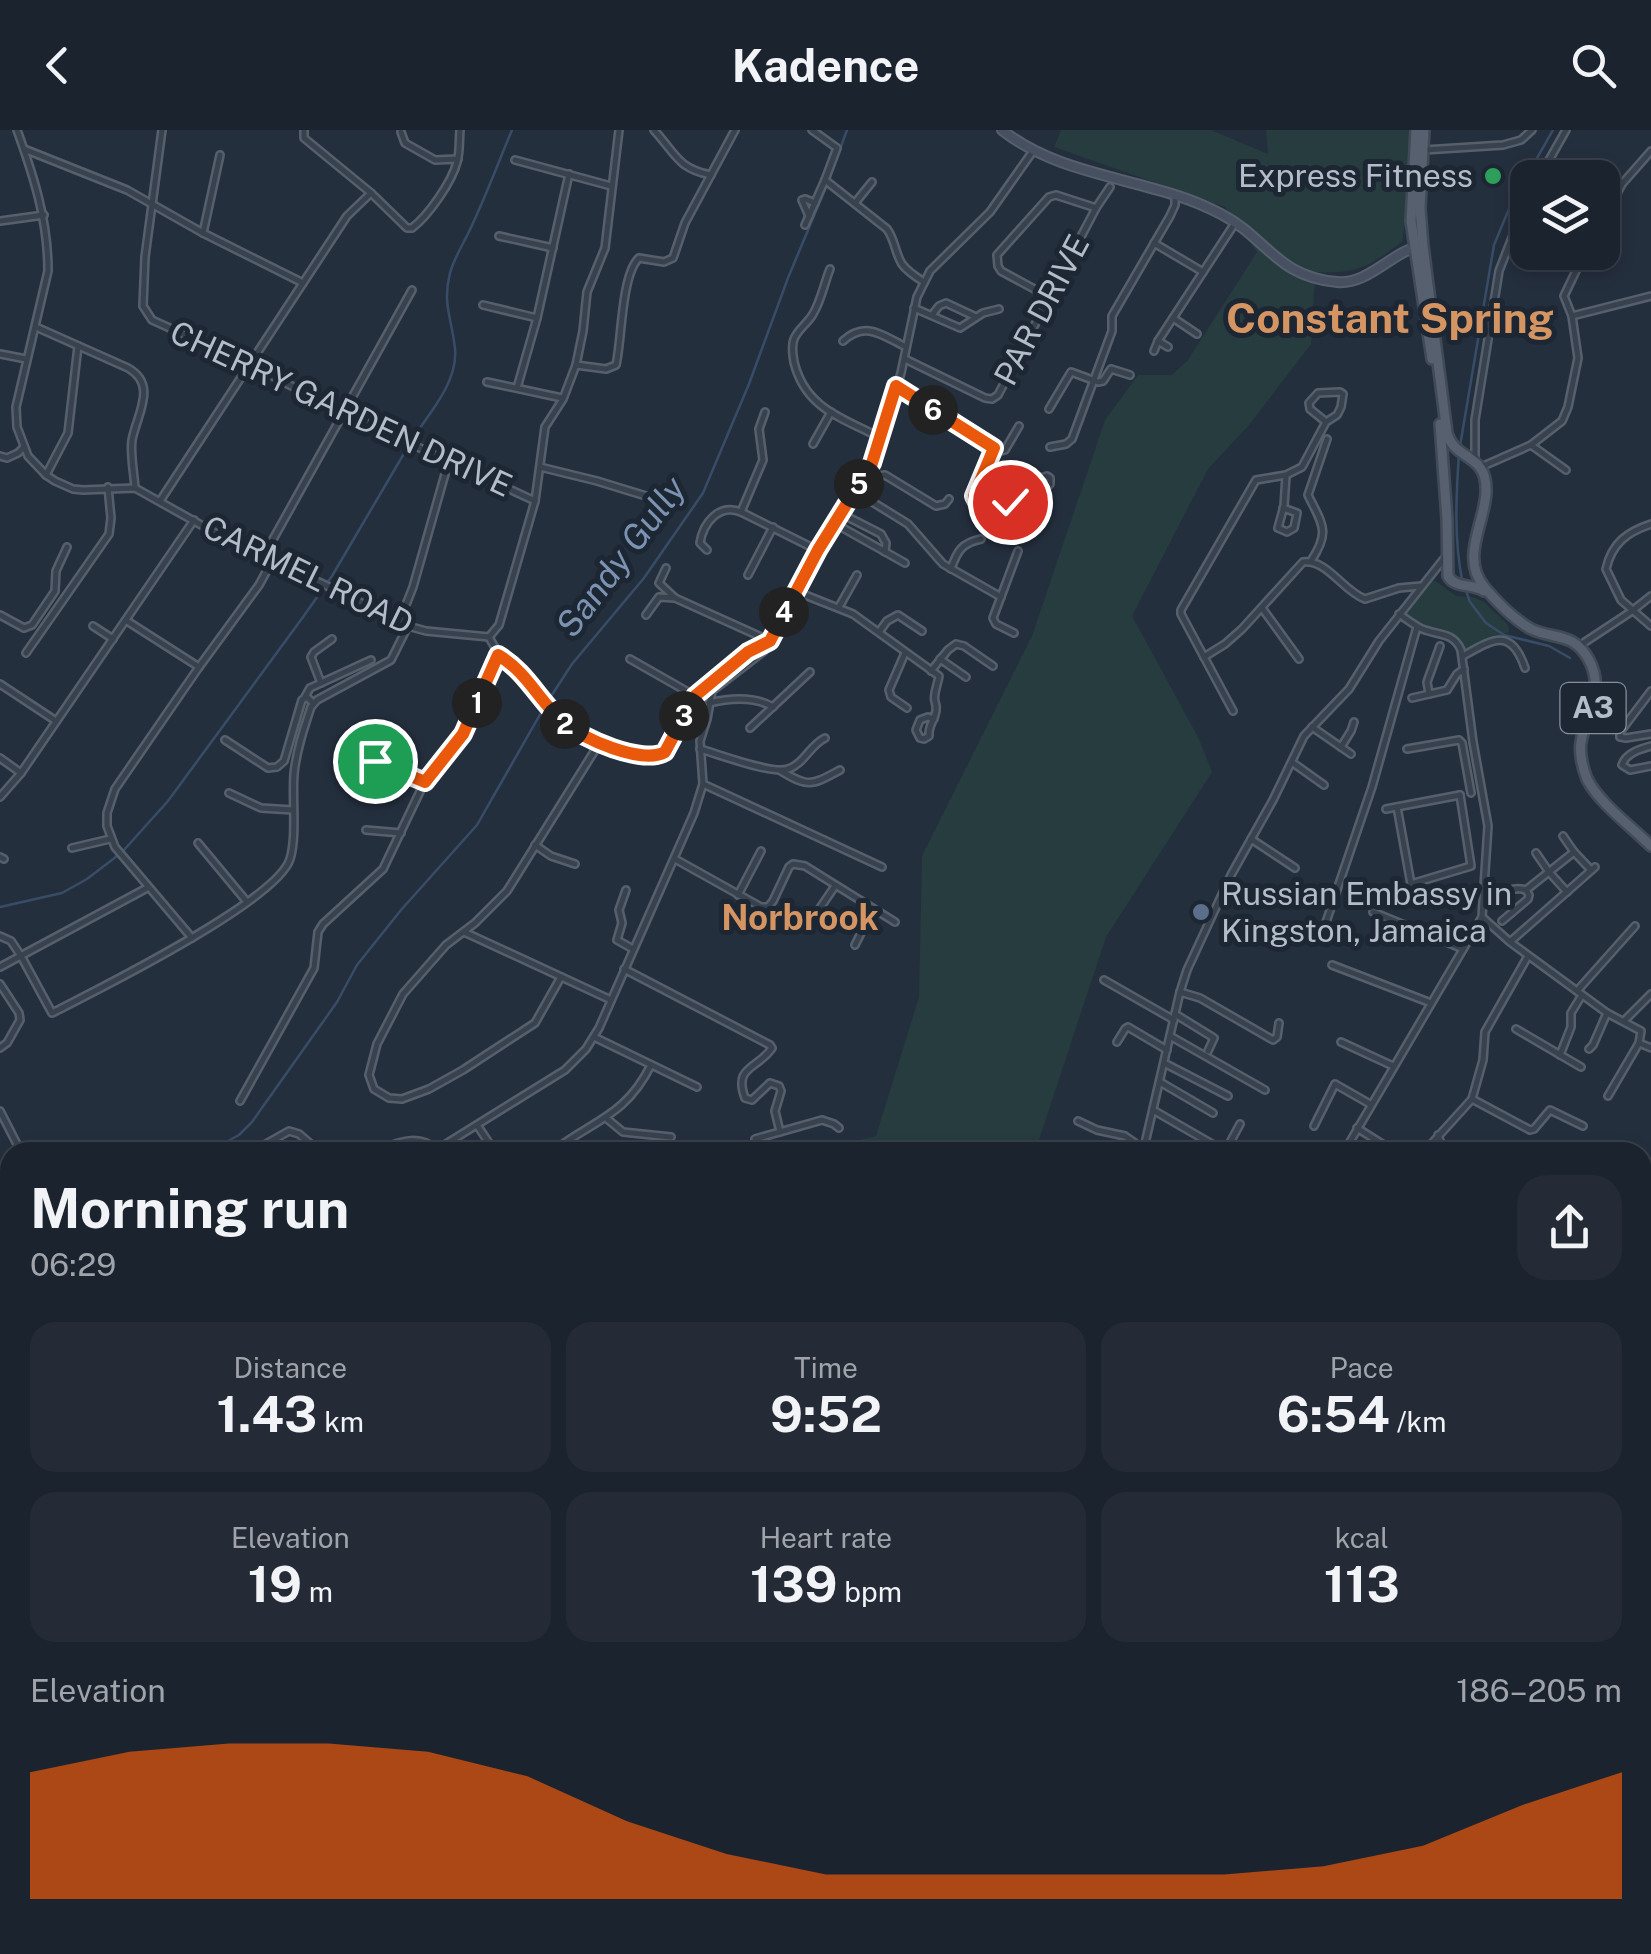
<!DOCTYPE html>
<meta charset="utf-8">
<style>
body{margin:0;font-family:"Public Sans",sans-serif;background:#242b36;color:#f1f3f6;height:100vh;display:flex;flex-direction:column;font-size:38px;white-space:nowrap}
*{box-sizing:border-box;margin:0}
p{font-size:32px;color:#a0a4aa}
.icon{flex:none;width:55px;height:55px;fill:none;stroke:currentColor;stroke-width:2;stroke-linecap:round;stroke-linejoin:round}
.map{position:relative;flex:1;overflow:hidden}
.side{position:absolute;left:0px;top:1012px;width:1652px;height:812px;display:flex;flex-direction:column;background:#1b232e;border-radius:30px 30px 0 0;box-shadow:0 5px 15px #0003,0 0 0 2px #39404a}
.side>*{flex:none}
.fabs{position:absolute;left:1510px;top:30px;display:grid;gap:20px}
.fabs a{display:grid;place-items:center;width:110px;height:110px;border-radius:20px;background:#1b232e;box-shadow:0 5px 15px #0003,0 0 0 2px #39404a;font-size:50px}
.pin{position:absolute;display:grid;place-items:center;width:85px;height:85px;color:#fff;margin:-42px;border:5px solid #fff;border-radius:50%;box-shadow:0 2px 10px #0007}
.km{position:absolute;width:50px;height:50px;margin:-25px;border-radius:50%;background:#222;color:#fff;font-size:28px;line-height:50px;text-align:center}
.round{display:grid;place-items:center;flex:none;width:105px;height:105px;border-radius:30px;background:#242b36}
.head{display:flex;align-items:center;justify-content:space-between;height:170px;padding:0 30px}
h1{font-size:55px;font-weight:700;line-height:75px}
.figures{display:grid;grid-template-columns:repeat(3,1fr);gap:15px;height:170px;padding:10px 30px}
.figures div{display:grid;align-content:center;border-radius:25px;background:#242b36;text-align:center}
.figures b{font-size:50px;font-weight:700}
.figures small{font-size:28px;font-weight:400}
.figures p{font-size:28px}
.chart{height:280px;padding:20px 30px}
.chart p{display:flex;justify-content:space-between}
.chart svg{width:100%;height:180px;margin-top:10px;fill:#ea580c;opacity:.7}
header{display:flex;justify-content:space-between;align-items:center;height:130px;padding:0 30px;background:#1b232e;font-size:45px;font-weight:700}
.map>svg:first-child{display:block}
</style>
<header><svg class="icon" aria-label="back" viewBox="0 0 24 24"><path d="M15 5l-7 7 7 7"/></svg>Kadence<svg class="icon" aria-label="search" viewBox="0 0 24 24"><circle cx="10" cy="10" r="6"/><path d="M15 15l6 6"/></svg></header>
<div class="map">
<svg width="1651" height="1824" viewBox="0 0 1651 1824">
<rect width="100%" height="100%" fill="#242f3e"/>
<!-- green -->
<g fill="#263c3f">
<path d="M1061 0H1211L1268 24 1266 0H1412V51L1402 112C1369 136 1359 144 1318 142L1314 160 1311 214 1249 295 1208 339 1132 486 1199 609 1212 642 1106 807 1035 1022H809L876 1006 919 867 922 726 1032 506 1105 290 1138 245H1172L1188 230 1257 122 1225 77 1054 17Z"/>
<path d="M1434 450 1456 466 1473 467 1484 472 1508 495 1509 502 1470 519H1462L1451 503 1419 495 1406 484 1421 461Z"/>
</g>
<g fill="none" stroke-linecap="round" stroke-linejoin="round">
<!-- stream -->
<g stroke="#394c67" stroke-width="2.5">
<path d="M829 49 847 0"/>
<path d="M413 308C430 282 458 252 455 219 452 188 442 175 450 143 455 125 466 110 473 93 487 63 499 31 512 0"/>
<path d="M1460 316 1494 115 1511 74 1553 0"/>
<path d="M1459 324C1456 366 1454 408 1462 450"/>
<path d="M1465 458 1470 472 1486 493 1504 505 1549 516 1570 528"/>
<path d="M124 720 168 671 303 487 332 446 409 315"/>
<path d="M0 777 62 763 87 749 117 726"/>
<path d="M208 1022 239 1005 252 992 337 872 357 835 401 780 477 695 546 574 572 534 644 448 703 363 749 254 788 148 826 57"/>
<path d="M0 1400 10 1355"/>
</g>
<!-- minor casing -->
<g stroke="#565f6c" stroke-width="10">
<g id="minor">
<path d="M17 0C34 47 48 91 48 141L16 277 17 297 28 326 46 345 55 351 73 359 83 360 135 358 262 429 321 453 408 496 426 501 489 507"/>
<path d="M162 0 145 127 143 176 152 190 249 234 344 283 535 371"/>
<path d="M304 0V8L371 63 407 98H412C428 86 452 52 457 32 460 22 459 11 460 0"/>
<path d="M619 0 605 118 587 162 583 201 576 235 563 269 545 297 535 371 499 495 489 507C501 531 510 529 526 547 539 561 548 577 562 591 579 608 643 635 665 622 677 604 683 581 697 564 711 547 749 520 770 511"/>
<path d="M654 0C676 24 677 38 711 45"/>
<path d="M812 0 837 18 825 50 887 99C895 110 895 123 902 134 907 141 916 147 924 152"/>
<path d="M401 2 405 13 435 30 458 29"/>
<path d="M24 19 127 60 203 103 303 153"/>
<path d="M1424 20 1503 15 1521 10 1532 0"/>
<path d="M515 30 611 56"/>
<path d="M1539 48 1566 0"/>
<path d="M855 73 872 52"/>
<path d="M809 86 802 70 805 69 815 73"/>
<path d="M0 91 44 85"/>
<path d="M1602 91 1622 54 1651 21"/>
<path d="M805 95 825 50"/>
<path d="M203 103 220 25"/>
<path d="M499 106 553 118"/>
<path d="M1154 113 1203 142"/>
<path d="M830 139C824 154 821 171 813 184 808 193 798 199 794 209 791 217 793 225 794 232 805 278 842 288 879 307"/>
<path d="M1049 167 1001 141 998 136 997 125 1049 67 1056 65 1096 78"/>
<path d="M483 175 537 188"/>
<path d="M914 178 960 198 983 183 999 179"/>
<path d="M932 185 939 176 946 173 976 187"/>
<path d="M1572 186 1651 166"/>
<path d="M1173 188 1197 204"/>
<path d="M36 197 128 238C158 255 137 284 132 310 130 324 134 343 135 358"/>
<path d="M843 211C866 190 883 206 906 217"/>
<path d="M1158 211 1168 217"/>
<path d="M1154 221 1158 211 1235 93"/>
<path d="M0 224 26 229"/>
<path d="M905 229 985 268 992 269 998 265 1096 78 1110 57"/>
<path d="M576 235 606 239 616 235C622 210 621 145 639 128L664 132 673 128 685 93 735 0"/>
<path d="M487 252 562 268"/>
<path d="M896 256 993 318 974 362C978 388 989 381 1005 373L1026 376 1050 354V348L1047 346 1041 348 1015 373"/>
<path d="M517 258 537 188 569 44"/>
<path d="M1049 279 1071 242 1098 252 1103 251 1111 239 1130 245"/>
<path d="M813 314 831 282"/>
<path d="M1531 315 1566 340"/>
<path d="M1050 317 1066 314 1072 309 1112 201V186L1170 86 1175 75V66"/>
<path d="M993 318 999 321 1005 320 1019 296"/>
<path d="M0 326 7 328 18 323 23 318"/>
<path d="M1475 331V290L1499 141 1513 105 1528 78"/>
<path d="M540 337 597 351 672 374"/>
<path d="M1481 337 1531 315 1562 291 1568 277 1578 228 1572 186 1564 166 1585 122"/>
<path d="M46 345 68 303 78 216"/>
<path d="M863 350 871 353 878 346 885 345 936 376 945 374 949 369"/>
<path d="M853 360 908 394 943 434 1001 467"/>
<path d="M160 371 347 86 371 63"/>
<path d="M1283 378 1297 383 1294 398 1287 402 1278 398 1284 376 1286 346"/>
<path d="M741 382 763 330 759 299 765 282"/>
<path d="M840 383 881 404 886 413 885 422"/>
<path d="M834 393 905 433"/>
<path d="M1651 394C1627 402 1612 413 1606 439L1621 470 1651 496"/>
<path d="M707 420 700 413C703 393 719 373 741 382L817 420"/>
<path d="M262 429 412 160"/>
<path d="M1311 431C1331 401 1322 394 1308 365L1327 309"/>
<path d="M666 438 659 453 675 468 770 511"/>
<path d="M951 439C957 421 962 413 981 409"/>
<path d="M748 445 773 397"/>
<path d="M795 461 853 484 939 546C938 552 936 557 935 563 933 574 937 570 936 581 934 592 928 595 929 606L924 609 920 608 916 600 920 590 928 587 934 589"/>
<path d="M839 477 857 445"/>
<path d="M1262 478 1299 529"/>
<path d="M0 485 24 498 32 495 55 461 56 441 67 417"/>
<path d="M646 485 659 467 675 468"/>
<path d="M400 490 413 457 449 330"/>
<path d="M127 491 199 537"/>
<path d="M93 496 113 509"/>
<path d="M879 502 887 491 898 485 922 501"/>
<path d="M1014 503 996 494 993 488 1018 421"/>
<path d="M1579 516 1632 481 1651 466"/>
<path d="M26 523 109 404 111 388 108 357"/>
<path d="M905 523 889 560 891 567 907 578"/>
<path d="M1463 526C1493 509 1511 497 1525 538"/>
<path d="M1204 527 1225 514 1242 499 1303 432C1327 429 1343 461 1365 469L1399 458 1421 456"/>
<path d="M630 529 695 566"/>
<path d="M940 529 966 547"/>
<path d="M931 541 948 520 956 514 964 516 993 536"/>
<path d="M321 553 311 527 314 522 332 509"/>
<path d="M0 554 56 591"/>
<path d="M1651 561 1620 602V607L1626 608 1651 604"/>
<path d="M1429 564 1427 552 1440 516"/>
<path d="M305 567 310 558 371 530"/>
<path d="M1412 568 1447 560 1457 544 1464 539"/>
<path d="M709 573C730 568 754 566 773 577"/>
<path d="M1233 581 1181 484V480L1256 350 1286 345 1302 337 1326 292 1337 285 1341 277 1343 264 1340 262 1318 263 1309 273 1310 279 1326 292"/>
<path d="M1312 597 1351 624"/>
<path d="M750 598 810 542"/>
<path d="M393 604 380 605C373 613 370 618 373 628L425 651"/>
<path d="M225 610 268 638 277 637 284 631 302 570 307 567 313 573"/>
<path d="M1651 616C1640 619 1626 623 1622 635L1630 640 1651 636"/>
<path d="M1341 617 1351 601 1354 592"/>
<path d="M700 619C718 624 773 645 788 639 804 634 810 615 825 608"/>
<path d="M1407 619 1459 610 1462 613 1471 663"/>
<path d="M0 628 21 643"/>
<path d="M1293 633 1324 655"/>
<path d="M781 641C809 658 812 655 840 640"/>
<path d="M703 654 882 737"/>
<path d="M229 663 261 678 293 680"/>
<path d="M0 667 21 643 194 390"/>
<path d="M1397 677 1411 754 1471 736 1460 665"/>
<path d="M1386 679 1460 665"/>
<path d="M366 700 401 703"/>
<path d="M1563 706 1574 722 1591 740"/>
<path d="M1251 709 1295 738"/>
<path d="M198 713 247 772"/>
<path d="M535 715 551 726 575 734"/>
<path d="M72 718 110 709"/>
<path d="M1536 723 1549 742 1567 762"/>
<path d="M0 727 4 729"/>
<path d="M675 729 761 777H768L773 771 789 737 793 734 805 736 895 792"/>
<path d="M626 760 619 780 622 793 617 810 633 819"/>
<path d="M738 765 761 721"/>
<path d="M1484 768C1505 771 1506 754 1526 760L1574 722"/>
<path d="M1373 782 1463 819"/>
<path d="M816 784 835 756"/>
<path d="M1482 787 1510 812 1607 883 1641 901 1639 913 1608 966"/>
<path d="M1502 791 1528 769 1529 765 1526 760"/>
<path d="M1325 795 1372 657 1417 497"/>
<path d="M464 802 611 870"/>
<path d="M0 806 11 811 21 826 52 883C97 860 277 771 290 729 297 707 292 669 294 644 296 622 304 598 311 577L317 570 391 530 408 496"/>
<path d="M192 808 115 717 107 696V683L115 659 199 537 259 455 271 433"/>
<path d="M1511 811 1595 737"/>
<path d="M855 815 873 779"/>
<path d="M1332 835 1431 873"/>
<path d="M0 837 147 758"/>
<path d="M624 839 770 915 772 918C758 939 733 936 745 968L752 970 770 953 779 956 781 961 775 981 780 1002"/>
<path d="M561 847 535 893 463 940 429 959 402 969 389 968 374 959 369 945 377 914 403 864 446 815 475 793 507 761 600 612"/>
<path d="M1104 850 1174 890"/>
<path d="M0 854 19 883 20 890 7 913 0 918"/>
<path d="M1577 861 1635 796"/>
<path d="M1180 862 1200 868 1273 910 1277 907 1279 893"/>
<path d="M1175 884 1214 908 1208 921"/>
<path d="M1625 890 1651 864"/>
<path d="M1516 899 1581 937"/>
<path d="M1170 906 1265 960"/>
<path d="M594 907 697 957"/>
<path d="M1117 912 1125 899 1128 897 1167 920"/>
<path d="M1341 912 1393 936"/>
<path d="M1639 913 1651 918"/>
<path d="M1589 919 1593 915 1607 883"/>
<path d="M1560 925 1571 897V883L1582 865"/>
<path d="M1164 933 1228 966"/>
<path d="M1160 952 1213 983"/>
<path d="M1472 969 1530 1000 1534 999 1550 980 1583 996"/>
<path d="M240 971 314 838 318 802 323 794 383 739 425 651 463 604 498 525"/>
<path d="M1153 980 1226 1022"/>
<path d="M0 981 21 1022"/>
<path d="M606 988 623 1002 671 1007"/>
<path d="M1078 991 1097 1000 1125 1006 1135 1013 1132 1022"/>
<path d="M477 995 495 1022"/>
<path d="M1314 996 1335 954 1370 974"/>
<path d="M1357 998 1395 1022"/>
<path d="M1438 1005 1444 1022"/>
<path d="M755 1009 822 990 834 994 839 998"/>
<path d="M252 1022 289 1001 299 1004 320 1022"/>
<path d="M373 1022C394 1014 418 1002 437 1020"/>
<path d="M433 1022 565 940 586 919 599 898 694 683 703 654 700 611 707 589 712 561 764 521 817 420 853 360 863 350 875 324 901 243 917 167 930 141 990 82 1033 21"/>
<path d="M552 1022C593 990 625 987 651 935"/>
<path d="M1143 1022 1180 862 1187 840 1231 745 1273 670 1304 606 1349 559 1379 511 1446 426"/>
<path d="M1225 1022 1240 994"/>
<path d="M1344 1022 1482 787 1488 696 1473 612 1461 520C1453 501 1437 506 1420 498 1413 494 1406 489 1399 484"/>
<path d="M1424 1022 1472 969 1483 930 1485 902 1528 826"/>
<path d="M1642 1297 1651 1284"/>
<path d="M1642 1314 1651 1312"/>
<path d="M1642 1384 1651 1381"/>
<path d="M1642 1452 1651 1451"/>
<path d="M1642 1515 1651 1513"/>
<path d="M1642 1556 1651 1586"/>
<path d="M753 1815 756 1824"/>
<path d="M983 1815V1824"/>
<path d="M1624 1815 1635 1824"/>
<path d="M220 1824 226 1815"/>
</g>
</g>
<!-- secondary casing -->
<g stroke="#565f6c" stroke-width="12">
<path id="secondary" d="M1002 0C1065 50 1152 47 1221 84 1267 108 1277 147 1337 152 1368 155 1392 122 1420 116"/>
</g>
<!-- primary casing -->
<g stroke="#414a57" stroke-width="14">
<g id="primary">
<path d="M1416 0 1411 91 1432 229"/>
<path d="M1424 0 1420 78 1423 116 1447 303C1455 332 1488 322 1486 363 1484 395 1460 429 1485 458 1497 472 1515 490 1531 499 1555 510 1574 502 1589 530 1605 559 1586 583 1581 612 1579 623 1583 639 1587 649 1599 673 1632 697 1651 716"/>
<path d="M1440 294 1447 389 1448 446C1455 459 1472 453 1484 461"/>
<path d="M1642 1060 1651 1050"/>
<path d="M1393 1815 1416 1824"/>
</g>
</g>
<!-- minor -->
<use href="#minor" stroke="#38414e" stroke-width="5"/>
<!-- secondary -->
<use href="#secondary" stroke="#465061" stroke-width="8"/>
<!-- primary -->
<use href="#primary" stroke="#56606e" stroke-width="9"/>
</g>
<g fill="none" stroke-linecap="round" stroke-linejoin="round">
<!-- route casing -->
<g stroke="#fff" stroke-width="20">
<path id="route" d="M375 631 425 652 463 604 498 525C527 542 539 571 563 592 582 609 643 635 665 622L695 566 748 522 770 511 818 420 872 333 896 256 994 318 974 366 978 374 988 382 1002 374 1010 372"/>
</g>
<!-- route -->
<use href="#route" stroke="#ea580c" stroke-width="12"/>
</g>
<!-- markers -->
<circle fill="#2e9e5b" stroke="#1d2633" stroke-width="4" cx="1493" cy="46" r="10"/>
<circle fill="#5c6f8a" stroke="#1d2633" stroke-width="4" cx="1201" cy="782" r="10"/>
<g text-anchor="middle" stroke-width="10" stroke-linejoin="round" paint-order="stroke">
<!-- shield labels -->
<rect fill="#1d2633" stroke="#878f9c" stroke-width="2.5" x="1560.5" y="553" width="65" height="50" rx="8"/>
<g font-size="30" font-weight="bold" fill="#b4bcc9">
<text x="1593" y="588">A3</text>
</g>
<!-- poi labels -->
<g font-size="32" fill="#b4bcc9" stroke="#1d2633" text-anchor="end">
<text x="1473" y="57">Express Fitness</text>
<text x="1221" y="775" text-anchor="start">Russian Embassy in<tspan x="1221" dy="37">Kingston, Jamaica</tspan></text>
</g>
<!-- street labels -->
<g font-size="32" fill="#b4bcc9" stroke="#1d2633">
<text transform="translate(1042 180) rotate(-62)" y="11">PAR DRIVE</text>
<text transform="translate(341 279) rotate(25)" y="11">CHERRY GARDEN DRIVE</text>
<text transform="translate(308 445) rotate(26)" y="11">CARMEL ROAD</text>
</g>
<!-- water labels -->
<g font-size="35" font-style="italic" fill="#7c92b1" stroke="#1d2633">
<text transform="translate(621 427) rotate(-53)" y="12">Sandy Gully</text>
</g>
<!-- neighbourhood labels -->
<g font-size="35" font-weight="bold" fill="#d59563" stroke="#1d2633">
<text x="800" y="800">Norbrook</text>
</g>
<!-- district labels -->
<g font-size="42" font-weight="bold" fill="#d59563" stroke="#1d2633">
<text x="1390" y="203">Constant Spring</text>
</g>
</g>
</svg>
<div class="fabs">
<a><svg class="icon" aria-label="layers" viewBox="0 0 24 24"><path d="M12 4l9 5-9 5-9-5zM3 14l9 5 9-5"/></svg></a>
</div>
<div class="pin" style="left:375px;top:631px;background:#1e9e55"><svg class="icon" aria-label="arrive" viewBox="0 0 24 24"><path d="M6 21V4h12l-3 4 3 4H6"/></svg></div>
<div class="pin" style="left:1010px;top:372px;background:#d93025"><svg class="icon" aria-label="check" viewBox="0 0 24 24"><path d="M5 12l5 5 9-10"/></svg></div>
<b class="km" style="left:477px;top:573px">1</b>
<b class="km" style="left:565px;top:594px">2</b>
<b class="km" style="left:684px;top:586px">3</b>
<b class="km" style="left:784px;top:482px">4</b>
<b class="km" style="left:859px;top:354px">5</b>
<b class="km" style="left:933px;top:280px">6</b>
<section class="side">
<div class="head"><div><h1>Morning run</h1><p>06:29</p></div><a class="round"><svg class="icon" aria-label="share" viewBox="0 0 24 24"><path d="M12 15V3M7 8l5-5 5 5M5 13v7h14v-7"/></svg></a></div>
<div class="figures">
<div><p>Distance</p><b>1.43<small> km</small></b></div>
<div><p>Time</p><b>9:52</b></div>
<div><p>Pace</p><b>6:54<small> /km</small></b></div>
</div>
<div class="figures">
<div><p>Elevation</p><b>19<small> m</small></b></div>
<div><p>Heart rate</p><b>139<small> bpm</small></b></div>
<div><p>kcal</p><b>113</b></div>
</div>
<div class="chart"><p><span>Elevation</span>186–205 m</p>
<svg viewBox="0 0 160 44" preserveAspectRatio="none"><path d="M0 44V13L10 8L20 6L30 6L40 8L50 14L60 25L70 33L80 38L90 38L100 38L110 38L120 38L130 36L140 31L150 21L160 13V44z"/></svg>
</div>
</section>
</div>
